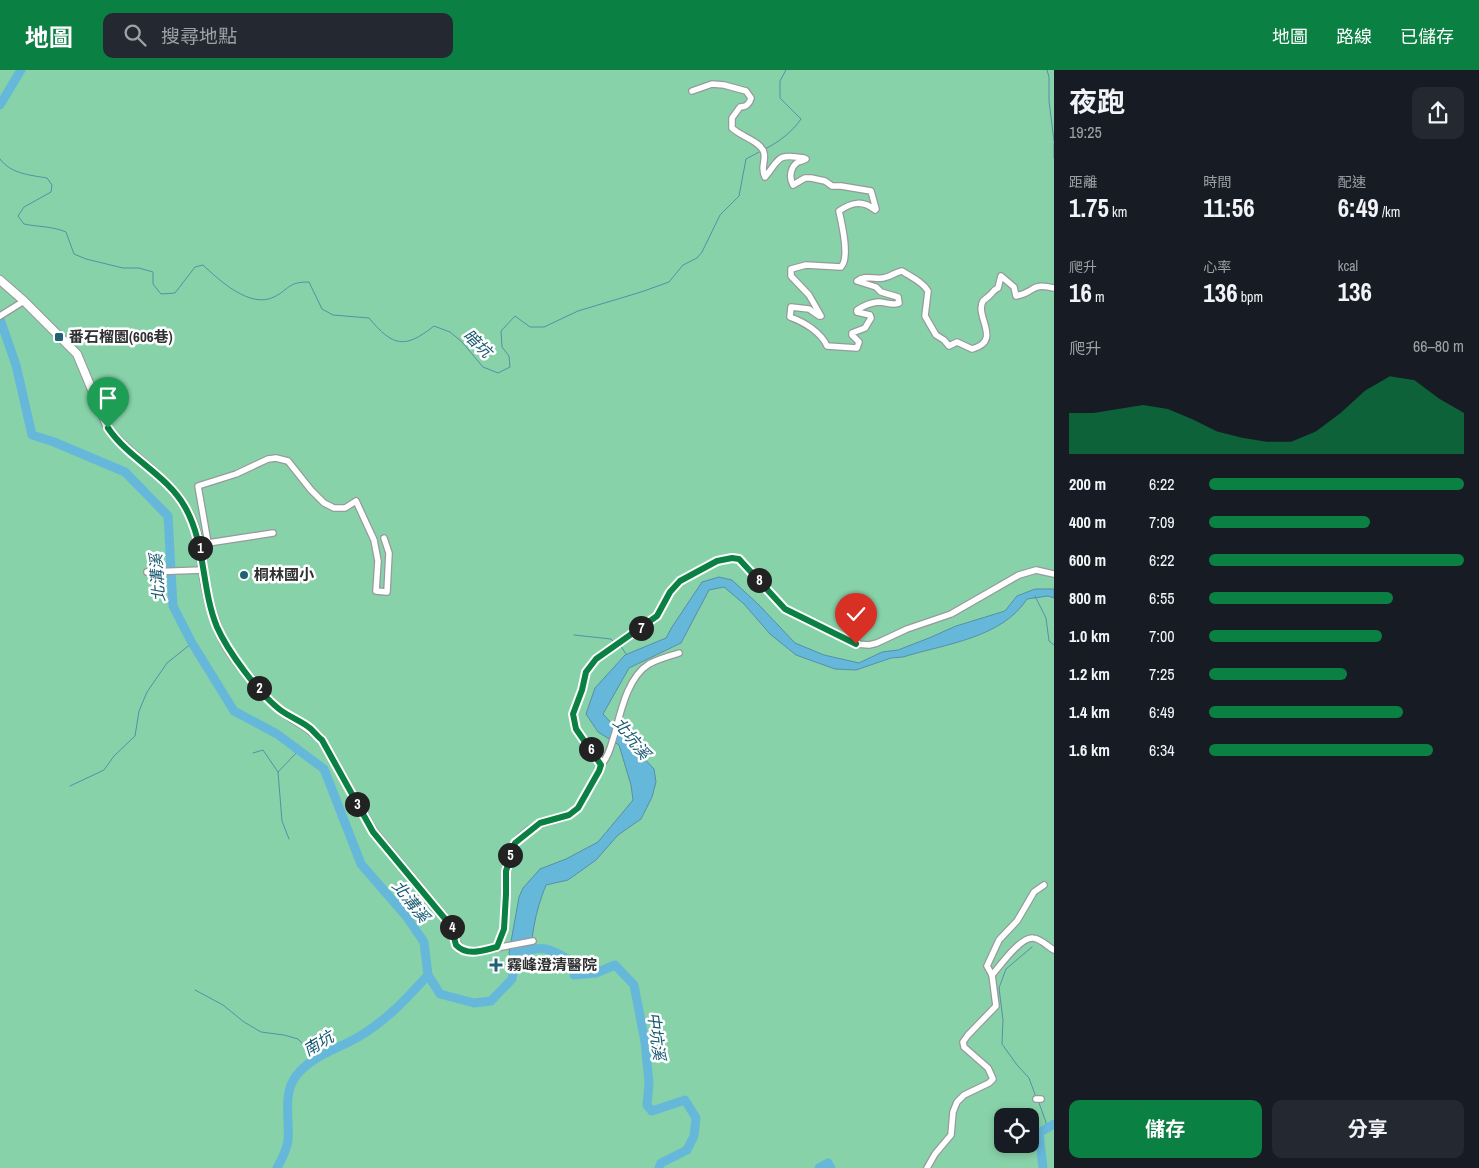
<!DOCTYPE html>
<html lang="zh-TW">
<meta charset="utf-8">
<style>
body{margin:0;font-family:"Archivo Narrow","Noto Sans TC",sans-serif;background:#242831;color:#f1f3f6;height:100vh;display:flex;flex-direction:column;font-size:19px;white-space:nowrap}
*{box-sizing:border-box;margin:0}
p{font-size:16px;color:#9ea1a6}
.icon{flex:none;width:28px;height:28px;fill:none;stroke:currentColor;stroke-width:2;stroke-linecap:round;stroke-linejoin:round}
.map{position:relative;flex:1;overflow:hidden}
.side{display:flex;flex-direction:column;background:#171b24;width:425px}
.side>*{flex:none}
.buttons{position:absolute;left:994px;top:1038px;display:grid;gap:10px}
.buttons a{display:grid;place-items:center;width:45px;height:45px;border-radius:10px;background:#171b24;box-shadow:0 2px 8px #0003;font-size:25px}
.pin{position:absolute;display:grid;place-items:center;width:42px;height:42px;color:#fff;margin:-51px -21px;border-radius:50% 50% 50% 0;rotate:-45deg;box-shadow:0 0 5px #0007}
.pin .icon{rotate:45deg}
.km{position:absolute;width:25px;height:25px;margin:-12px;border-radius:50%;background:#222;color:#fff;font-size:14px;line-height:25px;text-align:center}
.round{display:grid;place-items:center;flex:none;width:52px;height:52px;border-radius:10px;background:#242831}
.headline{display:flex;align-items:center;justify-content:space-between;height:85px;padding:0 15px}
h1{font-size:28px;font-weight:700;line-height:38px}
.stats{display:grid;grid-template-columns:repeat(3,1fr);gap:8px;height:85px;padding:5px 15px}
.stats div{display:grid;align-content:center}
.stats b{font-size:25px;font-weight:700}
.stats small{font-size:14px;font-weight:400}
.stats p{font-size:14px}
.chart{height:140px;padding:10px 15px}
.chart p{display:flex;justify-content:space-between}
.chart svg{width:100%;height:90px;margin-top:5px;fill:#0b8043;opacity:.7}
.button{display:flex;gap:10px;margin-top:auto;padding:10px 15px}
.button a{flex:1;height:58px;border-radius:10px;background:#0b8043;color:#fff;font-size:20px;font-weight:700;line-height:58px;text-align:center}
.button a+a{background:#242831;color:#f1f3f6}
ul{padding:0 15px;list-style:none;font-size:16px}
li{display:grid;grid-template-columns:80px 60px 1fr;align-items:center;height:38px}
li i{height:12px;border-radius:6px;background:#0b8043}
header{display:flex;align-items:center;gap:30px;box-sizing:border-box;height:70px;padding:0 25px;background:#0b8043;color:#fff}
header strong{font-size:24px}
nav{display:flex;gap:28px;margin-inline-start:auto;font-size:18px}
.search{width:350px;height:45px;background:#242831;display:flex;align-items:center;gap:12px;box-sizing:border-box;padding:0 18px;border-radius:10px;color:#9ea1a6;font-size:19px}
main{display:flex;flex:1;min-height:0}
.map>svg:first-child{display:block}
</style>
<header>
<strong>地圖</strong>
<div class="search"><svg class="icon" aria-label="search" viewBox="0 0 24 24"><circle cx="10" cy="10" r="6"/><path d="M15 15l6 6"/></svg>搜尋地點</div>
<nav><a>地圖</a><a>路線</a><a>已儲存</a></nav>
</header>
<main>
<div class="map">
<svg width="1054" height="1098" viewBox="0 0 1054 1098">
<rect width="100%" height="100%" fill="#f0f2f5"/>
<!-- forest -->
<path fill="#88d2a9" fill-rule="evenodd" d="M0 0H1054V1098H0ZM1002 1046H1030V1074H1002Z"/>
<!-- water -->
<path fill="#66b8da" stroke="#568fa7" d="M719 507 732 510 759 535 795 573 824 585 859 593 882 582 898 580 929 568 956 556 1005 541 1017 526 1035 519H1054V528L1048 526 1027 529C1002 568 945 574 903 587L891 588 856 600 835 599 796 585 770 564 744 534 724 517 709 520 681 573 629 598 603 644 654 699 656 712 652 727 641 749 618 765 596 790 568 810 546 815C535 842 530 869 531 898H514L509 883 519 827 523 818 540 799 566 789 598 772 633 730 631 715 619 675 598 662 586 644 595 618 625 585 666 568 672 557 702 512Z"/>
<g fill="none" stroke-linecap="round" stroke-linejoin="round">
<!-- stream -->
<g stroke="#568fa7" stroke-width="1">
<path d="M1047 0 1049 7V31L1054 71"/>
<path d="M1054 73V88"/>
<path d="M765 79C779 72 792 62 801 49L780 28V11L786 0"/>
<path d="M0 89C11 104 30 105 47 108L52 115 51 122 24 137 18 146 24 154C38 157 52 156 66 162L74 184 86 189 123 198H139L153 202V214L161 224 175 223 195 197 203 195C219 210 250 239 274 227 290 219 287 212 309 212L322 239 333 245 369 248C393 277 405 279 434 256L450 262 462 272 483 297 498 303 510 297 509 286 502 277 501 261 515 246 530 257H544L578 241 641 222 669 212 683 195 697 188 702 182 720 145 739 126 746 89 761 81"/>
<path d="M1035 526 1046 548 1049 571 1054 575"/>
<path d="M574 565 611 569 614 572"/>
<path d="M620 575 626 584"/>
<path d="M253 683 263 680 278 702"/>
<path d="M70 716 104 700 114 686 135 666 139 641 147 622 167 593 192 573"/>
<path d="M289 769 282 751 278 702 299 680"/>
<path d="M1032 877 1006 899 999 918 1003 950 1002 974 1017 995 1029 1008 1036 1027"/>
<path d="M195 920 223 935 244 952 261 962 284 965 298 969 316 988"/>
<path d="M1038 1030 1048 1058"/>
</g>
<!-- river -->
<g stroke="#66b8da" stroke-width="9">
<path d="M0 35 21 0"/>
<path d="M0 249 16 295 32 365 54 372 125 402 168 446 173 536 192 573 234 641 277 664 324 699 361 794 406 846 424 872 428 905 440 924 474 933 491 931 512 909 516 886"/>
<path d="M519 884C544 873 552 880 573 892L574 905 596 903 615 895 634 915 645 972 649 1013 647 1035 652 1041 685 1030 696 1048 694 1066 687 1080 661 1093 659 1098"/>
<path d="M277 1098C281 1091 287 1078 288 1070 290 1049 282 1025 296 1006 312 985 339 979 360 966 388 949 407 928 428 905"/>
<path d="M819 1098 828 1093 831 1098"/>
<path d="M1043 1098 1039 1063 1054 1054"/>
</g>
<!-- minor casing -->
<g stroke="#97999b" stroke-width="8">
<g id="minor">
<path d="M692 21 712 14 724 15 746 21 751 28C750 33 746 37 740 37L732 48V58C740 66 762 72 764 83 766 92 760 97 765 107 780 89 776 83 804 88L806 89C803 91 801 91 798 92 790 97 789 108 793 115L805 108H811L825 111 832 116H841L871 121 876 139 875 140C863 130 852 132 839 141 842 154 850 188 841 197L806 195 791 199V206L809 225 821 246H819L809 239 791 237 790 247C804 252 821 262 827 276L857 278 859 272 852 265V263L865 258 871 248 870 245 857 242V240C863 236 870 233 878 232 886 232 892 236 899 233L898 227 881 222 876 217 857 211C864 205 874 209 883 208 891 207 895 202 902 201 911 207 923 212 928 221L925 246 936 265 944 270 949 276 957 272 972 279C1003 271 974 246 983 231 984 230 988 227 989 226 993 223 993 220 998 218L1001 206 1014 217 1016 226C1035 223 1030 212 1054 218"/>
<path d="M0 246 24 231"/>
<path d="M208 473 273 463"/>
<path d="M202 485 208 473 198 416 236 404 268 389 276 388 288 391 311 420 324 433 334 438H345L356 431 374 470 378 491 376 521 387 522 389 483 384 468"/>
<path d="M147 502 203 500"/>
<path d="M601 695C609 686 611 675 615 663 621 640 628 607 649 594 658 589 670 586 679 583"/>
<path d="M497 877C499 871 502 865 503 859 509 833 499 794 515 773 532 750 547 755 568 745 581 739 596 708 601 695L576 659 573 644 582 620 586 601 595 589 657 546 670 522 680 511 717 491 732 488 739 489 785 539 856 574 869 575 877 573 907 559 951 544 1019 505 1036 500 1054 504"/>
<path d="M460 879 475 882 533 871"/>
<path d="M992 905C1000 896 1020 867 1033 868 1040 868 1048 877 1054 880"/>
<path d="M1036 1029H1041"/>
<path d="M927 1098 935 1084 951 1065 953 1042 957 1032 964 1025 989 1013 993 1009 988 998 964 977 963 972 968 965 996 936 992 905 987 896 999 870 1017 851 1034 822 1044 815"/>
</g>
</g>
<!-- tertiary casing -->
<g stroke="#97999b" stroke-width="10">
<path id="tertiary" d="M0 210 24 231 77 284 108 358 114 366C142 395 179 415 194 455 200 472 201 486 203 503 207 527 213 550 224 572 233 589 264 627 279 639 294 651 307 655 322 670L373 761 451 856 455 871 460 879"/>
</g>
<!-- minor -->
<use href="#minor" stroke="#fff" stroke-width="5.5"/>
<!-- tertiary -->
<use href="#tertiary" stroke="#fff" stroke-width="8"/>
</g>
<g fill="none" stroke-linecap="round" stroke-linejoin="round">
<!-- route casing -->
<g stroke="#fff" stroke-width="10">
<path id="route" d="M108 358C129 389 166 404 185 437 206 474 201 518 217 557 228 582 258 622 279 639 289 647 302 651 311 659 315 663 318 667 322 670L373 762 451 856 456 875C467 887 484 880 497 877L504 859 506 824V801L515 773 540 753 569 745 578 738 599 701 601 695 576 659 573 644 582 620 586 602 596 589 657 546 670 522 680 511 717 491 732 488 739 489 785 539 856 574"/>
</g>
<!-- route -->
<use href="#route" stroke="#0b8043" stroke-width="6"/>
</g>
<!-- markers -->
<g fill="#216176" stroke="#fff" stroke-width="2">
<rect x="54" y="262" width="10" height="10" rx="2.5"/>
<circle cx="244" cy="505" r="5"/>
<path d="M493.5 887.5h5v5h5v5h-5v5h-5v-5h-5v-5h5z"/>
</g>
<g text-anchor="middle" stroke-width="5" stroke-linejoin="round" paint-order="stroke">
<!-- poi labels -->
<g font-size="15" font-weight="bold" fill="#2f3031" stroke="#fff" text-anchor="start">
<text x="69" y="272">番石榴園(606巷)</text>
<text x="254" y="510">桐林國小</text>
<text x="507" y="900">霧峰澄清醫院</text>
</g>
<!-- water labels -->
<g font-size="16" font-style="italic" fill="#175971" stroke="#fff">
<text transform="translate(478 273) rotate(44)" y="6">暗坑</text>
<text transform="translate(157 508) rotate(-94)" y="6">北溝溪</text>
<text transform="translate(632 668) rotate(51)" y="6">北坑溪</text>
<text transform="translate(411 831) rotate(51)" y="6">北溝溪</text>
<text transform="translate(657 966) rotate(83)" y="6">中坑溪</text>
<text transform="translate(318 973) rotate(-31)" y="6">南坑</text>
</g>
</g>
</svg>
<div class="buttons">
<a><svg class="icon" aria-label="locate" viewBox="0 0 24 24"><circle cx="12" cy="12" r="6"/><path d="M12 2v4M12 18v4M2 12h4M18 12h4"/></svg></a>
</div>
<div class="pin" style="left:108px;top:358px;background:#1e9e55"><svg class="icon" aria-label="arrive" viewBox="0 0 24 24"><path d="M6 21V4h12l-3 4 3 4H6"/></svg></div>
<div class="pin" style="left:856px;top:574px;background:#d93025"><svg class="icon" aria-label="check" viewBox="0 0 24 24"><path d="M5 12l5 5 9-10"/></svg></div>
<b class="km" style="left:200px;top:478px">1</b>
<b class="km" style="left:259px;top:618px">2</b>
<b class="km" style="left:357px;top:734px">3</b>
<b class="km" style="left:452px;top:857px">4</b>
<b class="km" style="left:510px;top:785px">5</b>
<b class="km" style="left:591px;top:679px">6</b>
<b class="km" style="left:641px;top:558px">7</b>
<b class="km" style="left:759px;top:510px">8</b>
</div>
<section class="side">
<div class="headline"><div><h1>夜跑</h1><p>19:25</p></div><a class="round"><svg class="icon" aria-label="share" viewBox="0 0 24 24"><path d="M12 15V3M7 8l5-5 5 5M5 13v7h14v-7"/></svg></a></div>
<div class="stats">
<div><p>距離</p><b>1.75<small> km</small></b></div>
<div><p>時間</p><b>11:56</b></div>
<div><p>配速</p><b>6:49<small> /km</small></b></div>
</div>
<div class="stats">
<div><p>爬升</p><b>16<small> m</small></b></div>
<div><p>心率</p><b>136<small> bpm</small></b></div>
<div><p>kcal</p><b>136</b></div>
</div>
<div class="chart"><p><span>爬升</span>66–80 m</p>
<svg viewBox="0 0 160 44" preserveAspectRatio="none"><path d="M0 44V24L10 24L20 22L30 20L40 22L50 27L60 33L70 36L80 38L90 38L100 33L110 24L120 13L130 6L140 8L150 17L160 24V44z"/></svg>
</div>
<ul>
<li><b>200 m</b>6:22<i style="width:100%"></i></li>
<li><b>400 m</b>7:09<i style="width:63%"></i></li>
<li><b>600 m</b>6:22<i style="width:100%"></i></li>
<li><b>800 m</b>6:55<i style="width:72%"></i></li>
<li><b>1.0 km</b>7:00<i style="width:68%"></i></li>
<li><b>1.2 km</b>7:25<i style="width:54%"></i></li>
<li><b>1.4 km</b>6:49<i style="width:76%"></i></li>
<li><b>1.6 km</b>6:34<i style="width:88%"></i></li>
</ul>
<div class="button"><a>儲存</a><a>分享</a></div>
</section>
</main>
